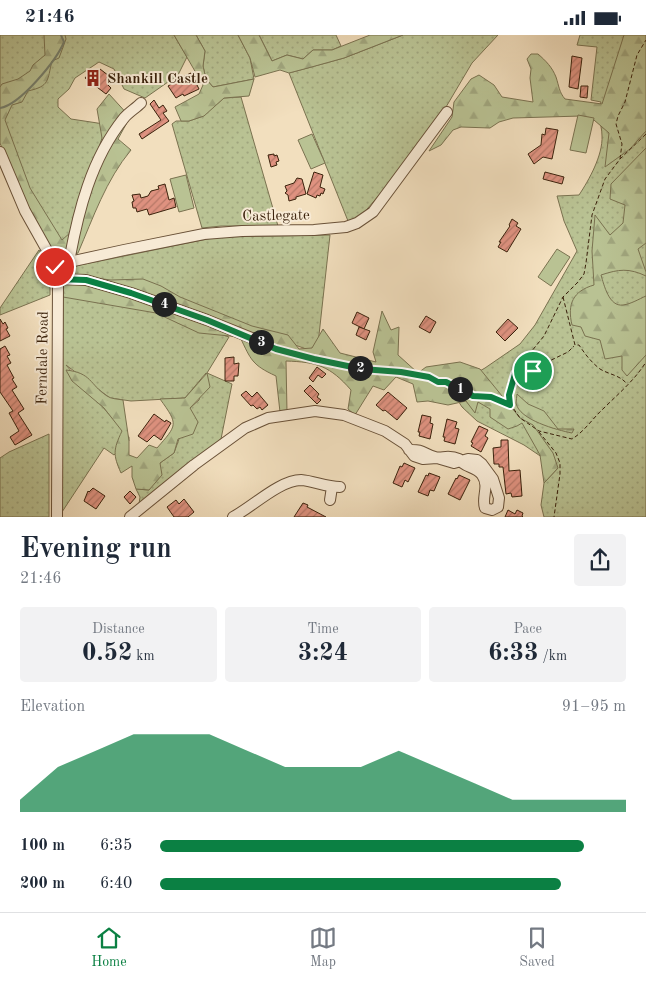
<!DOCTYPE html>
<meta charset="utf-8">
<style>
body{margin:0;font-family:"Old Standard TT",serif;background:#f2f2f3;color:#1f2937;height:100vh;display:flex;flex-direction:column;font-size:19px;white-space:nowrap}
*{box-sizing:border-box;margin:0}
p{font-size:16px;color:#747a83}
.icon{flex:none;width:28px;height:28px;fill:none;stroke:currentColor;stroke-width:2;stroke-linecap:round;stroke-linejoin:round}
.map{position:relative;height:482px;overflow:hidden}
.side{display:flex;flex-direction:column;background:#fff;flex:1}
.side>*{flex:none}
.pin{position:absolute;display:grid;place-items:center;width:42px;height:42px;color:#fff;margin:-21px;border:2px solid #fff;border-radius:50%;box-shadow:0 1px 5px #0007}
.km{position:absolute;width:25px;height:25px;margin:-12px;border-radius:50%;background:#222;color:#fff;font-size:14px;line-height:25px;text-align:center}
.round{display:grid;place-items:center;flex:none;width:52px;height:52px;border-radius:5px;background:#f2f2f3}
.overview{display:flex;align-items:center;justify-content:space-between;height:85px;padding:0 20px}
h1{font-size:28px;font-weight:700;line-height:38px}
.metrics{display:grid;grid-template-columns:repeat(3,1fr);gap:8px;height:85px;padding:5px 20px}
.metrics div{display:grid;align-content:center;border-radius:5px;background:#f2f2f3;text-align:center}
.metrics b{font-size:25px;font-weight:700}
.metrics small{font-size:14px;font-weight:400}
.metrics p{font-size:14px}
.chart{height:140px;padding:10px 20px}
.chart p{display:flex;justify-content:space-between}
.chart svg{width:100%;height:90px;margin-top:5px;fill:#0b8043;opacity:.7}
ul{padding:0 20px;list-style:none;font-size:16px}
li{display:grid;grid-template-columns:80px 60px 1fr;align-items:center;height:38px}
li i{height:12px;border-radius:6px;background:#0b8043}
.status{display:flex;justify-content:space-between;align-items:center;height:35px;padding:0 25px;background:#fff;direction:ltr}
.status svg{height:14px;fill:currentColor}
.tabs{display:flex;justify-content:space-around;align-items:center;height:70px;border-top:1px solid #e0e1e3;background:#fff;font-size:14px;color:#747a83}
.tabs a{display:grid;justify-items:center;gap:2px}
.tabs .selected{color:#0b8043}
.map>svg:first-child{display:block}
</style>
<div class="status"><b>21:46</b><svg viewBox="0 0 49 12"><path d="M0 12V9h3v3zM5 12V6h3v6zM10 12V3h3v9zM15 12V0h3v12zM26 1h20v11H26zM47 4h2v5h-2z"/></svg></div>
<div class="map">
<svg width="646" height="482" viewBox="0 0 646 482">
<defs>
<pattern id="grass-dots" width="8" height="8" patternUnits="userSpaceOnUse" patternTransform="scale(1.25)"><rect width="8" height="8" fill="#b9c293"/><path d="M2 2h.1M6 6h.1" fill="none" stroke="#a0a67e" stroke-width="1.8" stroke-linecap="round"/></pattern>
<pattern id="forest-firs" width="22" height="20" patternUnits="userSpaceOnUse" patternTransform="scale(1.25)"><rect width="22" height="20" fill="#b9c293"/><path d="M5 1l3.5 6h-7zM16 11l3.5 6h-7z" fill="#a0a67e"/></pattern>
<pattern id="building-hatch" width="6" height="6" patternUnits="userSpaceOnUse" patternTransform="scale(1.25)"><rect width="6" height="6" fill="#df9280"/><path d="M-1 1l2-2M0 6l6-6M5 7l2-2" fill="none" stroke="#b67767"/></pattern>
</defs>
<rect width="100%" height="100%" fill="#f2dfbe"/>
<filter id="stains"><feTurbulence type="fractalNoise" baseFrequency=".004" numOctaves="4"/><feColorMatrix values="0 0 0 0 .2 0 0 0 0 .09 0 0 0 0 .02 0 0 0 .5 -.17"/></filter>
<radialGradient id="worn" r=".72"><stop offset=".6" stop-color="#630" stop-opacity="0"/><stop offset="1" stop-color="#630" stop-opacity=".3"/></radialGradient>
<!-- grass -->
<g fill="url(#grass-dots)" stroke="#7a7250">
<path d="M0 0H174L187 22 178 40 145 63 124 54 114 34 99 27 75 43 69 54 58 64V72L71 84 104 89 101 132 59 224 0 91Z"/>
<path d="M196 0H238L250 23 254 44 213 52 206 44 203 31 205 16Z"/>
<path d="M259 0H336L341 11 332 15H313L303 24 287 20 272 26Z"/>
<path d="M403 0H498L472 28 446 72 394 143 361 181 348 186 289 38 344 23Z"/>
<path d="M580 0H646V482H544L541 470 544 448 558 433 524 410 477 386 462 372 450 353 485 333 520 309 535 290 577 216 564 186 557 161 579 160C589 145 603 120 602 101 602 87 595 81 601 67L591 65 597 12 577 10Z"/>
<path d="M241 62 278 191H221L202 193 172 89 176 86H189L203 81 224 63Z"/>
<path d="M330 200 317 318 172 265 71 240V232L217 202Z"/>
<path d="M39 215 50 234V260L0 280V273Z"/>
<path d="M63 247 229 302 207 338 232 349 221 404 139 469 140 462 136 454 149 455 160 428 174 418 190 373 199 365 206 338 185 363 131 366 110 363 66 330 129 402V406L114 420 104 413 62 477Z"/>
<path d="M49 399V482H0V423L9 417Z"/>
</g>
<!-- forest -->
<g fill="url(#forest-firs)" stroke="#7a7250">
<path d="M44 0H65L66 4 59 23 52 26C47 46 50 51 28 56L22 67 12 70 5 85 30 153 62 205 71 197 102 103 97 74 109 59 130 82 118 104 131 115C106 145 93 183 78 218L58 225 15 147 0 108V52L2 49 18 44 30 36 33 30 45 20Z"/>
<path d="M174 0H196L205 16 203 31 206 44 213 52 254 44 249 61 224 63 204 81 189 86H181L175 72 199 59 203 50Z"/>
<path d="M238 0H259L272 26 287 20 303 24 313 15H332L370 0H403L344 23 308 33 289 38 280 35 255 42 250 23Z"/>
<path d="M624 0H646V96L630 114 605 132 609 98 594 85 581 81 513 83 499 87 490 93 461 92 453 95 441 110 429 116 452 82 454 67 471 44 479 40 494 50 502 62 533 67 530 43 531 34 527 24 531 19H538C546 26 552 32 556 42 559 51 559 57 565 64L602 69Z"/>
<path d="M646 113V208L638 214 646 237V241C629 233 619 234 601 240 604 250 609 272 623 270 631 269 639 264 646 261V320L627 341 622 335V321L605 324 600 305 585 301 581 292 572 290C567 269 573 256 594 250L592 216 595 180 610 200 623 188 625 170 610 164 611 149Z"/>
<path d="M71 240 111 245 143 244 161 251 180 262 252 291 288 300 299 314 312 313 323 294 340 318 376 327 373 317 382 276 391 295 399 292 398 320 418 338 426 332 460 327 480 334 520 383 533 390 553 418 558 433 544 448 540 420 522 388 517 391 508 394 490 382V374L478 367 475 378 466 366 448 370 428 366 417 367 413 349 396 342 384 355 373 351 355 380 348 374 351 355C330 331 317 327 286 326L287 377H280L276 341C252 330 251 325 240 302L199 298 156 278 63 262V247Z"/>
<path d="M66 335C92 338 89 349 107 361 111 364 118 364 123 365L129 406V420L137 423 149 410 157 413C177 390 179 390 160 364L185 363 207 338 210 352 190 373 198 387 193 399 178 404 174 418 160 428 162 440 149 455 136 454 132 442V431L121 438C113 420 113 415 122 396L104 373 72 346Z"/>
<path d="M517 359 528 369 544 376 558 394H574L572 398C557 395 519 385 516 368 516 365 517 362 517 359Z"/>
</g>
<!-- pitch -->
<g fill="#b9c293" stroke="#7a7250">
<path d="M578 80 594 83 586 118 570 115Z"/>
<path d="M312 99 325 128 311 134 298 105Z"/>
<path d="M186 140 194 173 179 177 170 144Z"/>
<path d="M557 214 570 222 551 251 538 242Z"/>
</g>
<g fill="none" stroke-linecap="round" stroke-linejoin="round">
<!-- stream -->
<path stroke="#757f6d" stroke-width="2" d="M0 73C20 70 56 26 64 7L61 0"/>
</g>
<!-- building -->
<g fill="url(#building-hatch)" stroke="#3b220c">
<path d="M572 21 582 23 578 54 569 52Z"/>
<path d="M100 34 113 44 108 50 111 53 106 59 85 43 91 36 96 40Z"/>
<path d="M191 38 199 54 184 61 183 59 176 63 168 51 177 46 176 45Z"/>
<path d="M581 51H588L587 63 580 62Z"/>
<path d="M154 65 159 73 163 70 167 76 163 78 169 86 142 104 139 99 161 85 150 69Z"/>
<path d="M546 93 558 95 552 124 543 122 534 129 528 119 541 110 542 99 545 100Z"/>
<path d="M274 119V121L277 120 279 126 276 127 277 130 271 132 268 120Z"/>
<path d="M314 137 323 140 320 152 325 154 323 159 321 158 320 161 317 160 316 163 307 159Z"/>
<path d="M545 137 564 142 562 149 543 144Z"/>
<path d="M297 143 302 144 306 159 296 162V164L289 166 288 160 285 158 287 156 285 151 294 148Z"/>
<path d="M165 149 169 165 174 163 176 172 149 180 147 174 137 177 136 173H133L132 167 134 166 132 160 140 159 141 163 148 161 151 156 159 154 158 151Z"/>
<path d="M512 184 518 188 516 191 521 194 507 217 498 212 501 207H499L510 191 509 190Z"/>
<path d="M357 277 369 283 364 294 352 288Z"/>
<path d="M426 281 436 287 430 298 419 292Z"/>
<path d="M0 284 3 289 5 287 8 293 6 294 10 301 0 306Z"/>
<path d="M508 284 518 293 505 306 496 297Z"/>
<path d="M359 292 370 296 366 305 356 300Z"/>
<path d="M5 311 10 320 7 321 11 328 7 330 14 343 12 344 17 352 12 355 24 374 18 378 32 400 15 410 10 402 19 396 9 378 13 376 0 357V314Z"/>
<path d="M234 322V329L239 328 238 341H234V346H225V323Z"/>
<path d="M317 332 326 339 322 343 318 340 313 347 309 343Z"/>
<path d="M310 350 319 359 317 362 321 365 317 369 304 356Z"/>
<path d="M246 356 252 362 257 357 268 370 262 375 260 372 257 374 253 370 251 371 241 360Z"/>
<path d="M388 357 407 373 397 385 385 375 383 376 376 370Z"/>
<path d="M154 379 165 387 166 385 171 388 161 405 154 400 147 407 138 401Z"/>
<path d="M422 380 431 382 430 388 433 389 430 404 419 401 420 397H418Z"/>
<path d="M447 384 457 387 455 393 459 394 455 409 444 406 445 402H443Z"/>
<path d="M479 391 488 395 485 401 488 403 481 417 471 411 473 408 471 407Z"/>
<path d="M501 405H508L509 436 520 435 522 461 512 462 511 458 506 459 503 432H499V429H494L493 413 501 412Z"/>
<path d="M404 428 415 433 408 447 405 445 402 452 393 448 400 431 402 432Z"/>
<path d="M429 438 440 442 434 456 430 455 428 461 418 457 426 440 428 441Z"/>
<path d="M459 440 470 445 460 465 448 459 456 443 457 444Z"/>
<path d="M93 453 105 461 96 474 84 466 88 456 89 457Z"/>
<path d="M130 456 136 462 130 469 124 462Z"/>
<path d="M184 464 194 477 188 482H174L167 472 176 465 179 469Z"/>
<path d="M303 468 308 470 307 472 326 482H294Z"/>
<path d="M508 475 515 479 517 475 523 478 522 481 523 482H505Z"/>
</g>
<g fill="none" stroke-linecap="round" stroke-linejoin="round">
<!-- minor casing -->
<g stroke="#695138" stroke-width="12">
<g id="minor">
<path d="M0 117 25 176 53 226 58 244 57 482"/>
<path d="M69 227C78 177 91 124 124 83 128 78 136 73 141 68"/>
<path d="M55 232 69 227 124 215 204 199 242 196 314 195 346 192 357 188 373 177 447 77"/>
<path d="M58 244 86 245 131 258 207 285 254 304"/>
<path d="M330 465 332 452"/>
<path d="M130 482 194 430 245 393 268 383 315 376 344 380 385 396 405 409 414 421 423 424 437 423 454 428 468 424 477 425 482 429 493 444 499 463 498 472 492 475 485 473C481 462 490 452 482 440 476 431 464 433 459 424 448 419 442 424 435 422 424 419 423 414 409 415"/>
<path d="M233 482C252 472 280 445 301 445 314 446 326 452 340 452"/>
</g>
</g>
<!-- path -->
<g stroke="#3b220c" stroke-width="1" stroke-dasharray="4 2.5" stroke-linecap="butt">
<path d="M646 99 620 124 605 144 592 180 586 228 584 239 578 247 563 262 544 301 531 317 520 328 511 349 509 360 511 370 520 383 539 396 572 404C585 396 592 384 603 374 618 359 634 346 646 327"/>
<path d="M620 124 622 109 616 89 618 81 625 67 637 20 646 5"/>
<path d="M563 262 575 310H579C585 319 591 327 600 334 610 340 620 340 627 349"/>
<path d="M262 308 276 314 314 324 362 334 401 337 429 342 438 347H446L473 361 491 362 510 370"/>
<path d="M516 339H527L533 336 543 329 568 317 574 311"/>
<path d="M539 397 556 418 560 428V439L554 482"/>
</g>
<!-- minor -->
<use href="#minor" stroke="#f7ead5" stroke-width="10"/>
</g>
<g fill="none" stroke-linecap="round" stroke-linejoin="round">
<!-- route casing -->
<g stroke="#fff" stroke-width="10">
<path id="route" d="M55 232 58 244 86 245 131 258 207 285 276 314 314 324 362 334 401 337 429 342 438 347H446L473 361 491 362 510 370 509 360 515 339H526L533 336"/>
</g>
<!-- route -->
<use href="#route" stroke="#0b8043" stroke-width="6"/>
</g>
<!-- icons -->
<defs>
<g id="building-bare" transform="scale(1.35)"><path d="M-4-6H4V6H1V3H-1V6H-4ZM-2.5-4.3h1.7v1.8h-1.7ZM.8-4.3h1.7v1.8H.8ZM-2.5-1h1.7V.8h-1.7ZM.8-1h1.7V.8H.8Z" fill="#8f2418" stroke="#f7ead5" stroke-width="2.5" paint-order="stroke"/></g>
</defs>
<g fill-rule="evenodd">
<use href="#building-bare" x="93" y="43"/>
</g>
<g text-anchor="middle" stroke-width="4" stroke-linejoin="round" paint-order="stroke">
<!-- poi labels -->
<g font-size="15" font-weight="bold" fill="#3b220c" stroke="#f7ead5" text-anchor="start">
<text x="107" y="48">Shankill Castle</text>
</g>
<!-- street labels -->
<g font-size="15" fill="#3b220c" stroke="#f7ead5">
<text transform="translate(276 180) rotate(-1)" y="5">Castlegate</text>
<text transform="translate(42 323) rotate(-89)" y="5">Ferndale Road</text>
</g>
</g>
<rect width="100%" height="100%" filter="url(#stains)"/>
<rect width="100%" height="100%" fill="url(#worn)"/>
</svg>
<div class="pin" style="left:533px;top:336px;background:#1e9e55"><svg class="icon" aria-label="arrive" viewBox="0 0 24 24"><path d="M6 21V4h12l-3 4 3 4H6"/></svg></div>
<div class="pin" style="left:55px;top:232px;background:#d93025"><svg class="icon" aria-label="check" viewBox="0 0 24 24"><path d="M5 12l5 5 9-10"/></svg></div>
<b class="km" style="left:460px;top:354px">1</b>
<b class="km" style="left:360px;top:333px">2</b>
<b class="km" style="left:261px;top:307px">3</b>
<b class="km" style="left:164px;top:269px">4</b>
</div>
<section class="side">
<div class="overview"><div><h1>Evening run</h1><p>21:46</p></div><a class="round"><svg class="icon" aria-label="share" viewBox="0 0 24 24"><path d="M12 15V3M7 8l5-5 5 5M5 13v7h14v-7"/></svg></a></div>
<div class="metrics">
<div><p>Distance</p><b>0.52<small> km</small></b></div>
<div><p>Time</p><b>3:24</b></div>
<div><p>Pace</p><b>6:33<small> /km</small></b></div>
</div>
<div class="chart"><p><span>Elevation</span>91–95 m</p>
<svg viewBox="0 0 160 44" preserveAspectRatio="none"><path d="M0 44V38L10 22L20 14L30 6L40 6L50 6L60 14L70 22L80 22L90 22L100 14L110 22L120 30L130 38L140 38L150 38L160 38V44z"/></svg>
</div>
<ul>
<li><b>100 m</b>6:35<i style="width:91%"></i></li>
<li><b>200 m</b>6:40<i style="width:86%"></i></li>
</ul>
</section>
<nav class="tabs">
<a class="selected"><svg class="icon" aria-label="home" viewBox="0 0 24 24"><path d="M3 11l9-7 9 7M6 9v11h12V9"/></svg>Home</a>
<a><svg class="icon" aria-label="map" viewBox="0 0 24 24"><path d="M3 6l6-2 6 2 6-2v14l-6 2-6-2-6 2zM9 4v14M15 6v14"/></svg>Map</a>
<a><svg class="icon" aria-label="saved" viewBox="0 0 24 24"><path d="M7 4h10v16l-5-4-5 4z"/></svg>Saved</a>
</nav>
